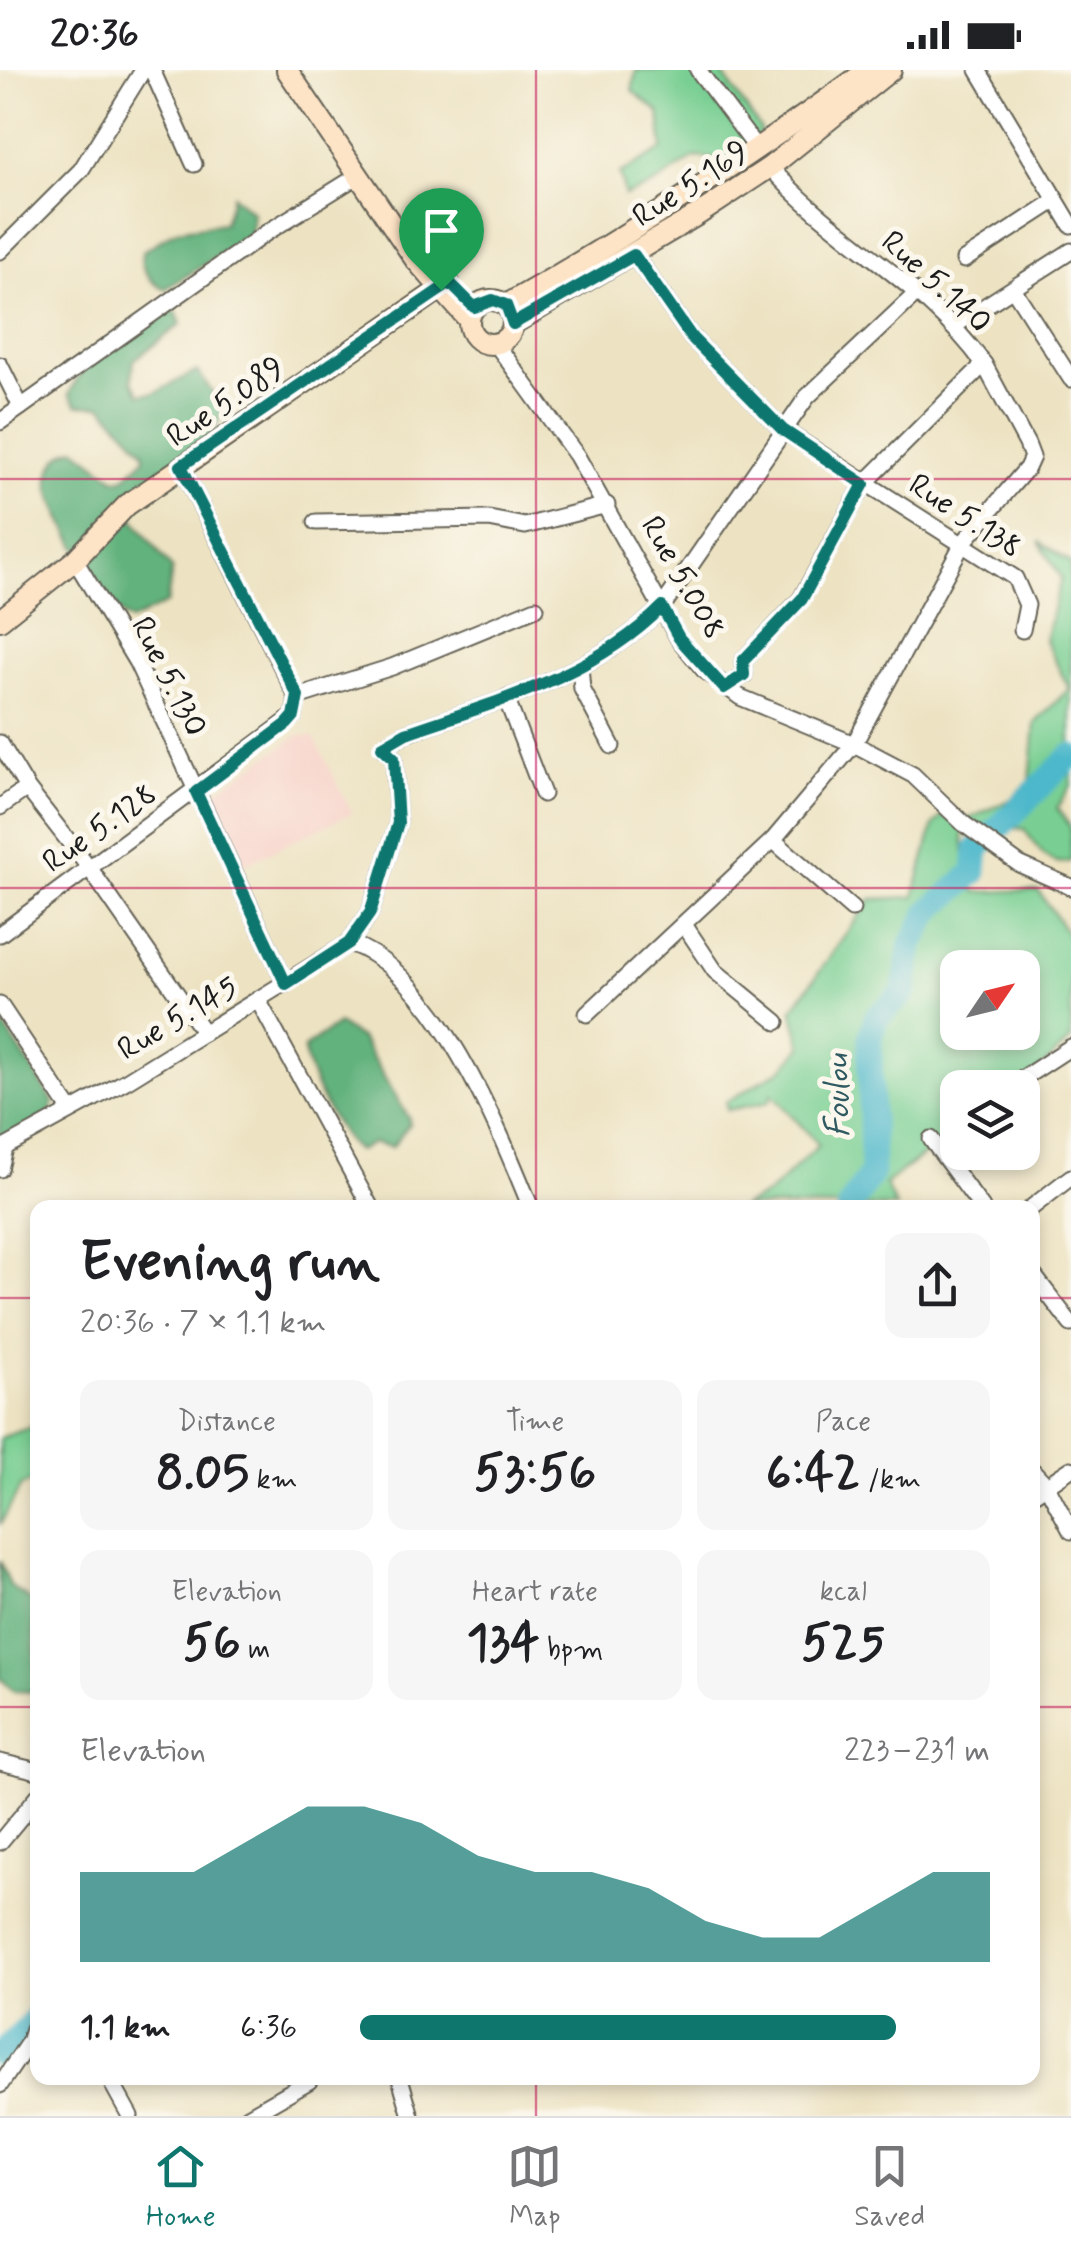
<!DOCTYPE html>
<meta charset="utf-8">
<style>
body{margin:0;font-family:Mynerve,sans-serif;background:#f6f6f6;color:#202124;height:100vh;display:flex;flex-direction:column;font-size:38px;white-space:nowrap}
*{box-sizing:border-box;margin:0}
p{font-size:32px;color:#757577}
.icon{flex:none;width:55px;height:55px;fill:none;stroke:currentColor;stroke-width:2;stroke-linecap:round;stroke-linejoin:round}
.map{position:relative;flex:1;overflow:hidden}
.side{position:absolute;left:30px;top:1130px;width:1010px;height:885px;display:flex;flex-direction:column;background:#fff;border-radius:20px;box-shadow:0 5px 15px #0003}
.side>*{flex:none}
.needle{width:65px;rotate:55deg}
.tools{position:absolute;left:940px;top:880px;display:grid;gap:20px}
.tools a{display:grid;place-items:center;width:100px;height:100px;border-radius:20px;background:#fff;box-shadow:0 5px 15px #0003;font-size:50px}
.pin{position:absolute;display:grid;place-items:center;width:85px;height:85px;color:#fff;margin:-102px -42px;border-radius:50% 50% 50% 0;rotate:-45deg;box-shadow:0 0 10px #0007}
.pin .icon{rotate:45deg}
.round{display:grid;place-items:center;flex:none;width:105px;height:105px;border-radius:20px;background:#f6f6f6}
.summary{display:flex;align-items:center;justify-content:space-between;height:170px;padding:0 50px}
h1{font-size:55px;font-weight:700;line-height:75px}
.stats{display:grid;grid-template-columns:repeat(3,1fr);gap:15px;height:170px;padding:10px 50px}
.stats div{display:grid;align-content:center;border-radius:20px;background:#f6f6f6;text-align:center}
.stats b{font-size:50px;font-weight:700}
.stats small{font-size:28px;font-weight:400}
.stats p{font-size:28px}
.chart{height:280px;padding:20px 50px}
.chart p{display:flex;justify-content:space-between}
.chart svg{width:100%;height:180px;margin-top:10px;fill:#0f766e;opacity:.7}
ul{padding:0 50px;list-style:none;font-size:32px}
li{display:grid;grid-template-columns:160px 120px 1fr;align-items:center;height:75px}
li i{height:25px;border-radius:12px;background:#0f766e}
.status{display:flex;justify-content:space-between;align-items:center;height:70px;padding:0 50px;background:#fff;direction:ltr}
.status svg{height:28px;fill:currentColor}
.dock{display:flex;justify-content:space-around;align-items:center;height:140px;border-top:2px solid #e0e0e0;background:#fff;font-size:28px;color:#757577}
.dock a{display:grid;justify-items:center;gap:5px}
.dock .on{color:#0f766e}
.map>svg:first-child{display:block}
</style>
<div class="status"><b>20:36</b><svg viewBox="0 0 49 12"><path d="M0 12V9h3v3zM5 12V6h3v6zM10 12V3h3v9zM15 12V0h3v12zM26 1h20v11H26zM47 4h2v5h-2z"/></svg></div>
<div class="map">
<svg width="1071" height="2046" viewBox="0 0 1071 2046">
<rect width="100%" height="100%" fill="#fbf7ec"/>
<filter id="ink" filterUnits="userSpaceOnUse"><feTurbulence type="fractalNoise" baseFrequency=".01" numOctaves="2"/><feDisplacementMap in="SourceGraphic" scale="20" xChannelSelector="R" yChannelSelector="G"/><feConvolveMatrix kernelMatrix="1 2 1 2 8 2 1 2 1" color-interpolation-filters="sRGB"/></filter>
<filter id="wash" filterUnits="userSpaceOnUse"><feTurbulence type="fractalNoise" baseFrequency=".0048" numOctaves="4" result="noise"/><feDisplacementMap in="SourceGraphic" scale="40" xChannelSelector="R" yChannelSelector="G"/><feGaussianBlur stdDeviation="2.25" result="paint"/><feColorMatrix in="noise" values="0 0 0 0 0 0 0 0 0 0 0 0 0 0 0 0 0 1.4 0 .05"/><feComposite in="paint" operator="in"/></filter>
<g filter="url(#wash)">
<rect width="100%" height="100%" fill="#ede3c3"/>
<!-- built -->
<path fill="#f7d1c8" d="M299 665 314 667 352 743 241 796 210 732 212 724Z"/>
<!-- green -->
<g fill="#79cf93" stroke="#4a7658" stroke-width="2.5" fill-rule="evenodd">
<path d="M636 0H720L761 60 756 73 738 91 695 87 652 116 625 126 620 104 663 79 659 42 632 21Z"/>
<path d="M1039 471 1071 493V716L1057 738 1071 758V791C1047 799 1037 776 1024 759L962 753 968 816 977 822 1038 820 1071 869V970L1020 1017 958 1018 957 1076 929 1081 885 1114 896 1137H741L768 1124 819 1075 772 1024 769 1032 727 1040 726 1032 782 999 802 977 792 940 871 829 914 827 933 756 942 746 962 752 1010 730 1030 711 1035 653 1069 619 1045 570 1061 508ZM958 898H1022V962H958Z"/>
<path d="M37 1355V1409L21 1416 0 1455V1368Z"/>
</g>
<!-- forest -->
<g fill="#62b27d" stroke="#3f674c" stroke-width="2.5">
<path d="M233 125 253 143 250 166 165 219C151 214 137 196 143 181L177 160 224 153Z"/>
<path d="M169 240 176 242 181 254 134 290 132 310 140 324 154 323 197 301 223 337C215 382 160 413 127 440L172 499 167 533 131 551C110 544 56 445 50 420 45 402 58 382 75 378L116 409H123L145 388 144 381 102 336 77 335 69 324 84 297Z"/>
<path d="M0 950 54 1033 50 1043 5 1074 0 1073Z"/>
<path d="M338 954 361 969 409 1048V1055L392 1077 373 1073 358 1081C341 1071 300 994 305 977Z"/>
<path d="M0 1491 11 1517 37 1534 34 1553 37 1622 14 1621 0 1608Z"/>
</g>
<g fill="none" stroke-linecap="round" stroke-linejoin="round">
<!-- river -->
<g stroke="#4eb8cb" stroke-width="25">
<path d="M849 1138 872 1102 870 969 876 948 904 923 912 874 930 841 975 802 977 779 1071 686"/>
<path d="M0 1985 38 1947"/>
</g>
</g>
</g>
<g filter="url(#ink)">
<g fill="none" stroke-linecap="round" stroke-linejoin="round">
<!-- street casing -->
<g stroke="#656256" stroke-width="19">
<g id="street">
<path d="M152 0 194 94"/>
<path d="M698 0 758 80"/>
<path d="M978 0 1071 155"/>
<path d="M0 181 81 100 143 0"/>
<path d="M634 185 692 268 783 360 1015 508 1027 535 1022 560"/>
<path d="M964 190 1055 131"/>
<path d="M1014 220 1071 309"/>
<path d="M954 256 1071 181"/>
<path d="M496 274 577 386 679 569 704 600 740 627 854 674 913 705 964 754 1019 794 1071 817"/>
<path d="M0 295 21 337"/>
<path d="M0 352 266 163 359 105"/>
<path d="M316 452 489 449 525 456 607 435"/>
<path d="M75 490 137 593 286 914"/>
<path d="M580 597 582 619 612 676"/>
<path d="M725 618 744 605 743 591 801 529 864 414 984 294C927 214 834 170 770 97"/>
<path d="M297 627 392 597 536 538"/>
<path d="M506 628 543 724"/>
<path d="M0 673 27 718 88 796 204 963"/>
<path d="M0 737 27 718"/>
<path d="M773 770 852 839"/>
<path d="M685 856 715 901 777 952"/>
<path d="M0 864 294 646 297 627 181 396"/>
<path d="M349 873C435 901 499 1059 531 1138"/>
<path d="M258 930 371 1138"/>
<path d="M0 935 70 1040"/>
<path d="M587 944 773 770 854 674 963 473 1027 398 1032 387 1027 374 984 294"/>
<path d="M1008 1018 1071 977"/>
<path d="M931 1069 982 1138"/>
<path d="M0 1080 126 1011 349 873 370 843 398 753 394 688 383 677 406 663C495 632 594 606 662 537L807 327 917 223"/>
<path d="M0 1099 5 1078"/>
<path d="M1031 1138 1071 1107"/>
<path d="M1032 1203 1071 1254"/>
<path d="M1032 1400 1047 1416 1071 1461"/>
<path d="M1032 1425 1071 1399"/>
<path d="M0 1692 38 1701"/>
<path d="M0 1772 38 1726"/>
<path d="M109 2008 130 2046"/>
<path d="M400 2008 411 2046"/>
<path d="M0 2015 29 1972 38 1944"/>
<path d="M248 2046 309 2011"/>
</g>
</g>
<!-- secondary casing -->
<g stroke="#656256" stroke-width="24">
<g id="secondary">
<path d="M287 0 415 189 469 250"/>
<circle cx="491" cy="252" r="22"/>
<path d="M506 235C632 164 751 85 868 0"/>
<path d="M513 254 699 144 770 97 891 0"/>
<path d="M0 550 75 490 127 435 449 213"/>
</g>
</g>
<!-- street -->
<use href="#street" stroke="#fff" stroke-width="15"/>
<!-- secondary -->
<use href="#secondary" stroke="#fee4c6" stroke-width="20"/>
</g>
</g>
<g fill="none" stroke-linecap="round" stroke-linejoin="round" filter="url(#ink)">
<!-- route casing -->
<g stroke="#fff" stroke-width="20">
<path id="route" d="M634 185 692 268 783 360 864 414 802 529 743 591 744 605 724 618 679 568 662 537C594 606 495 632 406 663L382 677 394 688 398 753 370 843 349 873 286 914 196 722 287 654 294 646 298 626 181 396 450 213 474 237 493 230 506 235 513 254Z"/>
</g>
<!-- route -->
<use href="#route" stroke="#0f766e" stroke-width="12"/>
</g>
<!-- grid -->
<path fill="none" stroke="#c2185b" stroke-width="2.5" stroke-opacity="0.55" d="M536 0V1138M0 409H1071M0 818H1071M0 1228H38M1032 1228H1071M0 1637H38M1032 1637H1071M536 2008V2046"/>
<g text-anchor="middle" stroke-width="10" stroke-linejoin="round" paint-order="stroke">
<!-- street labels -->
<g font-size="32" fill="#1c1c1c" stroke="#fbf7ec">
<text transform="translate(690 113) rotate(-33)" y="11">Rue 5.169</text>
<text transform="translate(937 211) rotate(42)" y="11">Rue 5.140</text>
<text transform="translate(225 331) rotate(-34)" y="11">Rue 5.089</text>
<text transform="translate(966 445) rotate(33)" y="11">Rue 5.138</text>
<text transform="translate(684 507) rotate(60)" y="11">Rue 5.008</text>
<text transform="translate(170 606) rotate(63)" y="11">Rue 5.130</text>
<text transform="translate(99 757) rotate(-35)" y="11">Rue 5.128</text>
<text transform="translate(177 947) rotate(-31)" y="11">Rue 5.145</text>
</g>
<!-- water labels -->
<g font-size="35" font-style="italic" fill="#305a62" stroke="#fbf7ec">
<text transform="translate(836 1026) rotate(-91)" y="12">Foulou</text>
</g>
</g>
</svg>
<div class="tools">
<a><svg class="needle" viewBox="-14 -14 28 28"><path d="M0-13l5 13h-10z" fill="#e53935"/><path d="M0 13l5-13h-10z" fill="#757577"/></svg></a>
<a><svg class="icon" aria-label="layers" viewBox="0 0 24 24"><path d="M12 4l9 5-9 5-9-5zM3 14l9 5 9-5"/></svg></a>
</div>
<div class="pin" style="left:441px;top:220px;background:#1e9e55"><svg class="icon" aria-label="arrive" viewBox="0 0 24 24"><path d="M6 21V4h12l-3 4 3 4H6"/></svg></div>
<section class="side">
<div class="summary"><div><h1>Evening run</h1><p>20:36 · 7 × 1.1 km</p></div><a class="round"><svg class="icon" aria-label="share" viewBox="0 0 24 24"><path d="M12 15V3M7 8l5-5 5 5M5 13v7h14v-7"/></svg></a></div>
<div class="stats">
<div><p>Distance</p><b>8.05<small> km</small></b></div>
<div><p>Time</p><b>53:56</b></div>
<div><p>Pace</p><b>6:42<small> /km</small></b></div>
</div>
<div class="stats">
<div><p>Elevation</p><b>56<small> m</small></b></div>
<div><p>Heart rate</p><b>134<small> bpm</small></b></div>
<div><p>kcal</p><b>525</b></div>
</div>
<div class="chart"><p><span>Elevation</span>223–231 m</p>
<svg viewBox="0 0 160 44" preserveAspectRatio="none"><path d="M0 44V22L10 22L20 22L30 14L40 6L50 6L60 10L70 18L80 22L90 22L100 26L110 34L120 38L130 38L140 30L150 22L160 22V44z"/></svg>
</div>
<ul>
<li><b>1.1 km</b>6:36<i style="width:85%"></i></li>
</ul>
</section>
</div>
<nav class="dock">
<a class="on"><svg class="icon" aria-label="home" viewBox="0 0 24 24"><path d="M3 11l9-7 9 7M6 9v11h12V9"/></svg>Home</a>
<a><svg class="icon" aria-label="map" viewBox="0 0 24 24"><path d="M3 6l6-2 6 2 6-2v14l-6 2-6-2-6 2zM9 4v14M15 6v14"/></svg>Map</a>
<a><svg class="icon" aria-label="saved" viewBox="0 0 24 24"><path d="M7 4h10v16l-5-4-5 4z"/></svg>Saved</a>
</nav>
